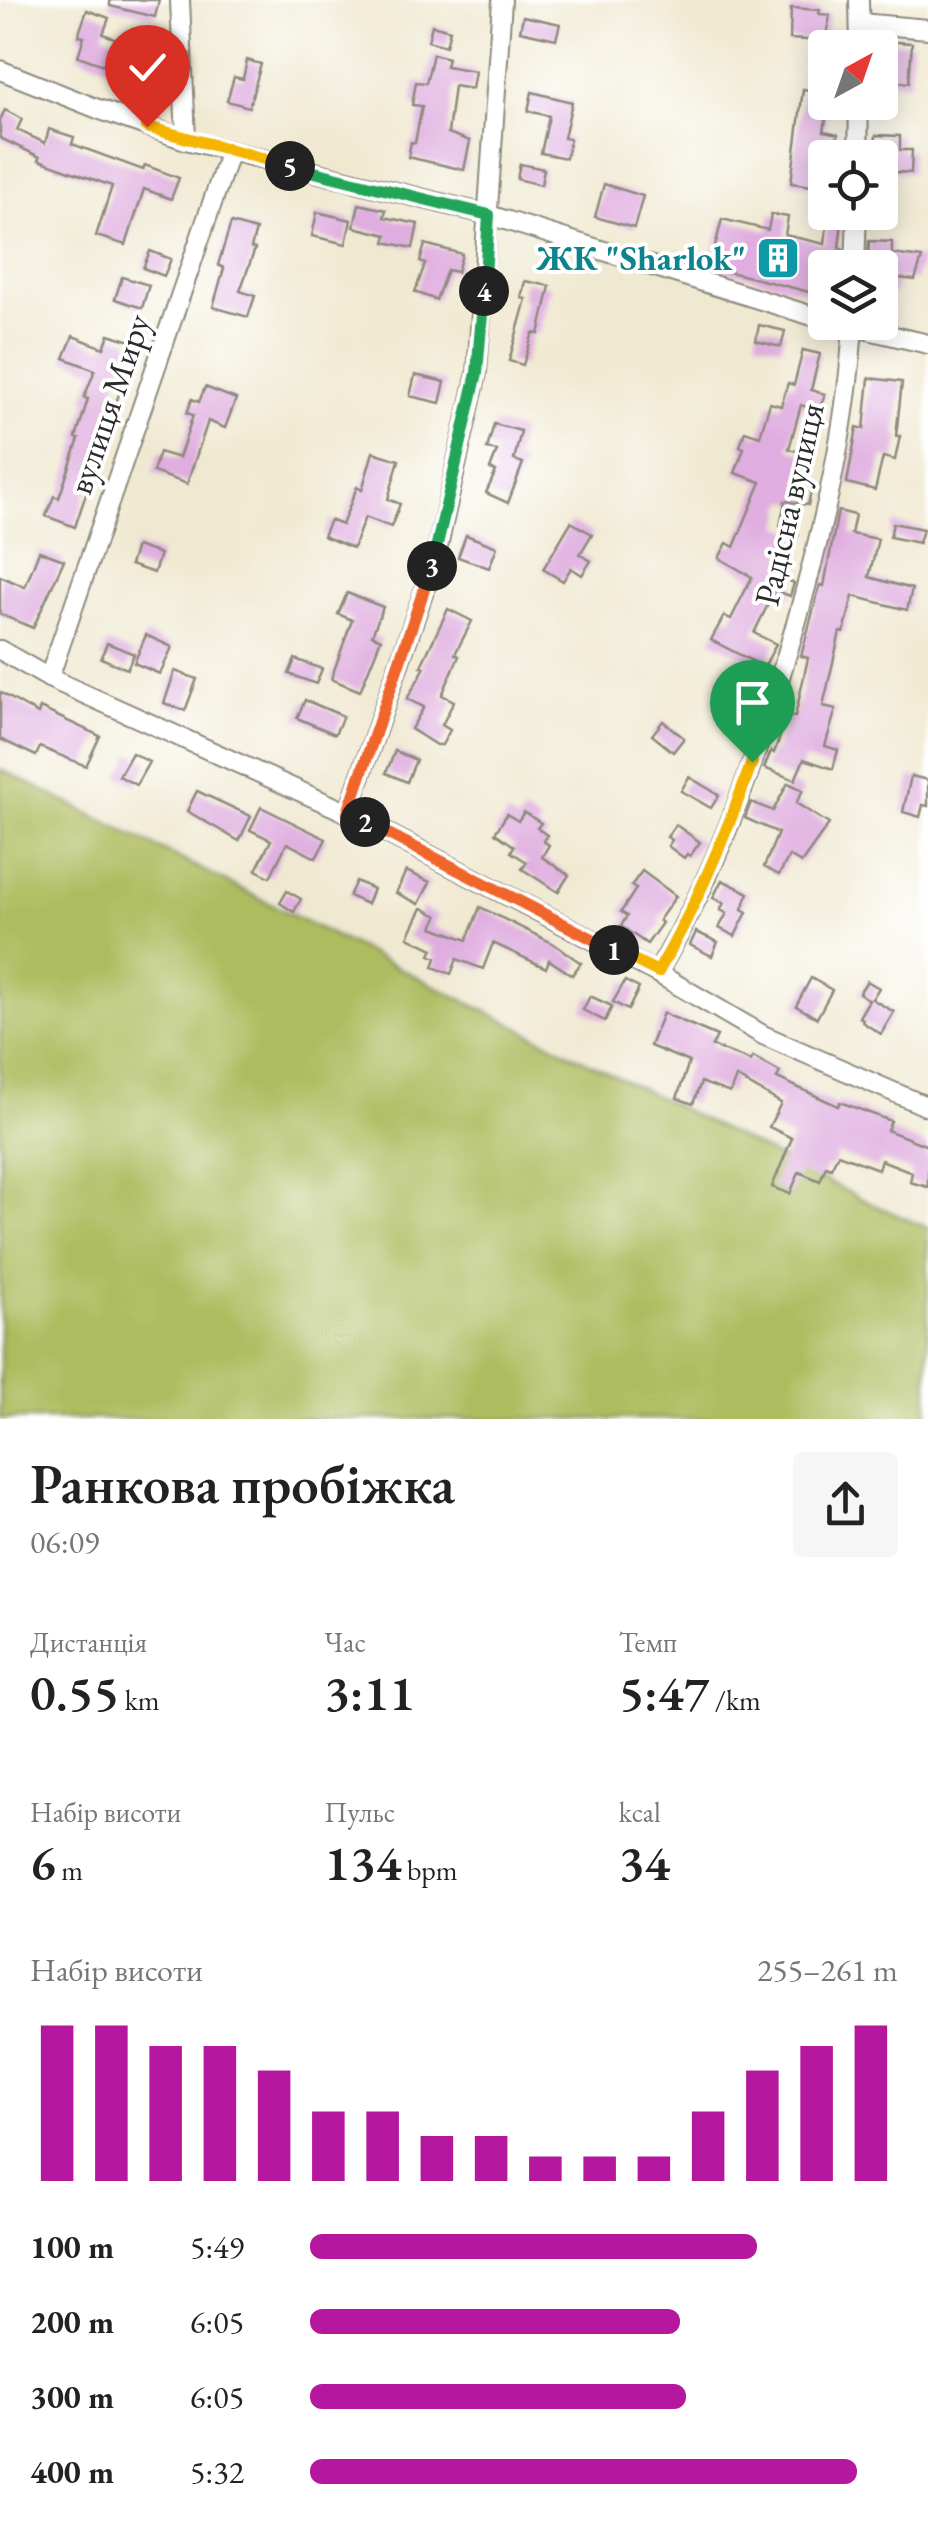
<!DOCTYPE html>
<html lang="uk">
<meta charset="utf-8">
<style>
body{margin:0;font-family:"EB Garamond",serif;background:#f6f6f6;color:#222;height:100vh;display:flex;flex-direction:column;font-size:38px;white-space:nowrap}
*{box-sizing:border-box;margin:0}
p{font-size:32px;color:#767676}
.icon{flex:none;width:55px;height:55px;fill:none;stroke:currentColor;stroke-width:2;stroke-linecap:round;stroke-linejoin:round}
.map{position:relative;height:1419px;overflow:hidden}
.details{display:flex;flex-direction:column;background:#fff;flex:1}
.details>*{flex:none}
.needle{width:65px;rotate:40deg}
.tools{position:absolute;left:808px;top:30px;display:grid;gap:20px}
.tools a{display:grid;place-items:center;width:90px;height:90px;border-radius:10px;background:#fff;box-shadow:0 5px 25px #0003;font-size:50px}
.pin{position:absolute;display:grid;place-items:center;width:85px;height:85px;color:#fff;margin:-102px -42px;border-radius:50% 50% 50% 0;rotate:-45deg;box-shadow:0 0 10px #0007}
.pin .icon{rotate:45deg}
.km{position:absolute;width:50px;height:50px;margin:-25px;border-radius:50%;background:#222;color:#fff;font-size:28px;line-height:50px;text-align:center}
.round{display:grid;place-items:center;flex:none;width:105px;height:105px;border-radius:10px;background:#f6f6f6}
.headline{display:flex;align-items:center;justify-content:space-between;height:170px;padding:0 30px}
h1{font-size:55px;font-weight:600;line-height:75px}
.figures{display:grid;grid-template-columns:repeat(3,1fr);gap:15px;height:170px;padding:10px 30px}
.figures div{display:grid;align-content:center}
.figures b{font-size:50px;font-weight:600}
.figures small{font-size:28px;font-weight:400}
.figures p{font-size:28px}
.chart{height:280px;padding:20px 30px}
.chart p{display:flex;justify-content:space-between}
.chart svg{width:100%;height:180px;margin-top:10px;stroke:#b5179e;stroke-width:6}
ul{padding:0 30px;list-style:none;font-size:32px}
li{display:grid;grid-template-columns:160px 120px 1fr;align-items:center;height:75px}
li i{height:25px;border-radius:12px;background:#b5179e}
.map>svg:first-child{display:block}
</style>
<div class="map">
<svg width="928" height="1419" viewBox="0 0 928 1419">
<rect width="100%" height="100%" fill="#fff"/>
<filter id="ink" filterUnits="userSpaceOnUse"><feTurbulence type="fractalNoise" baseFrequency=".01" numOctaves="2"/><feDisplacementMap in="SourceGraphic" scale="20" xChannelSelector="R" yChannelSelector="G"/><feConvolveMatrix kernelMatrix="1 2 1 2 8 2 1 2 1" color-interpolation-filters="sRGB"/></filter>
<filter id="wash" filterUnits="userSpaceOnUse"><feTurbulence type="fractalNoise" baseFrequency=".0048" numOctaves="4" result="noise"/><feDisplacementMap in="SourceGraphic" scale="40" xChannelSelector="R" yChannelSelector="G"/><feGaussianBlur stdDeviation="2.25" result="paint"/><feColorMatrix in="noise" values="0 0 0 0 0 0 0 0 0 0 0 0 0 0 0 0 0 1.4 0 .05"/><feComposite in="paint" operator="in"/></filter>
<g filter="url(#wash)">
<rect width="100%" height="100%" fill="#f0e9d1"/>
<!-- grass -->
<path fill="#adbc5f" stroke="#6c7445" stroke-width="2.5" d="M0 769 876 1206 928 1228V1419H0Z"/>
<g id="blocks">
<!-- building -->
<g fill="#dfaddf">
<path d="M110 0H159L155 17 110 6Z"/>
<path d="M791 8 820 10 819 14 830 15 825 41 790 39Z"/>
<path d="M87 10 109 18 103 34 153 52 143 79 78 56 84 37 79 36 80 30Z"/>
<path d="M523 16 560 24 556 39 520 31Z"/>
<path d="M432 25 450 30 446 46 428 41Z"/>
<path d="M880 41 912 43 909 83 888 81 889 67 880 66Z"/>
<path d="M433 54 448 58 446 66 475 71 472 89 454 86 448 133 470 141 464 170 408 157 411 142 415 143 422 106 412 105 416 82 426 83Z"/>
<path d="M247 60 261 64 249 107 227 101 234 77 243 79Z"/>
<path d="M803 89 825 92V102H829L824 131 838 134 835 156 825 154V188L791 183Z"/>
<path d="M532 92 572 102 564 138 570 139 566 158 541 153 549 116 528 111Z"/>
<path d="M5 110 22 119 17 130 45 143 49 129 74 137 72 144 143 170 145 165 179 178 171 199 144 189 126 245 96 236 112 186 39 160 40 157 0 138V120Z"/>
<path d="M876 135 900 136V150H912L911 173 880 171V158H874Z"/>
<path d="M520 164 544 169 541 185 517 179Z"/>
<path d="M604 184 643 196 634 228 595 217Z"/>
<path d="M359 204 386 210 384 217 418 224 413 248 385 242 387 235 354 227Z"/>
<path d="M317 212 351 220 346 244 312 236Z"/>
<path d="M828 212H843L839 248 843 249 842 268H825V296L710 267 722 219 768 230 771 214 788 217 785 235 825 244Z"/>
<path d="M231 223 256 230 251 248 255 249 240 291 255 296 248 317 213 307 224 268 218 265Z"/>
<path d="M869 241 892 242V254L922 258 915 280 897 278 895 294 880 293V268H875V260H868Z"/>
<path d="M425 244 462 254 457 272 447 270 436 300 415 292 425 264 420 262Z"/>
<path d="M150 251 171 259 164 276 143 268Z"/>
<path d="M122 277 149 285 142 308 115 299Z"/>
<path d="M525 281 550 286 539 334 533 333 523 365 509 361 526 299 521 298Z"/>
<path d="M759 325 785 331 781 347 756 341Z"/>
<path d="M109 334 131 341 114 386 121 388 75 527 46 516 54 496 59 498 79 439 76 438 88 399 84 398 95 370 64 358 73 336 104 348Z"/>
<path d="M803 350 820 354 811 390 825 394 819 411 801 405 789 449 807 454 798 484 812 486 808 505 785 501 780 526 799 534 779 576 794 583 790 596 775 590 754 633 776 644 764 667 711 640 724 616 731 619 752 577 719 558 727 543 734 547 761 482 735 473 744 448 740 446 745 431 760 436 770 403 781 406 788 383 794 385Z"/>
<path d="M415 375 445 382 440 403 410 396Z"/>
<path d="M869 378 902 382 896 436H900L895 460 883 457 875 490 847 483 857 427 864 429Z"/>
<path d="M205 387 236 399 225 428 208 421 187 484 153 472 159 452 179 458 193 415 187 413 192 399 199 402Z"/>
<path d="M494 424 521 431 514 460 523 463 508 503 486 493 496 471 490 469 497 451 487 449Z"/>
<path d="M373 452 399 460 388 499 400 504 391 527 365 517 353 548 323 536 330 520 342 525 357 487 362 490Z"/>
<path d="M838 511 855 515 851 534 878 539 869 577 912 589 907 610 853 596 844 633 840 632 823 706 836 709 825 746 838 750 833 769 804 759 795 780 764 768 771 751 774 753 788 715 795 717 808 658 801 656 820 585 824 586Z"/>
<path d="M571 522 592 534 580 554 591 561 582 575 571 568 563 581 543 569Z"/>
<path d="M893 523 923 529 919 543 890 537Z"/>
<path d="M466 535 497 547 489 568 458 557Z"/>
<path d="M136 546 160 554 154 573 130 565Z"/>
<path d="M39 551 64 560 33 628 0 614V576L25 587Z"/>
<path d="M347 593 383 607 372 635 381 639 360 691 331 679 352 620 338 614Z"/>
<path d="M448 609 472 621 455 654 459 656 442 695 454 701 442 725 450 730 442 745H436L411 729 424 707 407 699 425 667 421 666Z"/>
<path d="M146 635 172 647 160 674 134 663Z"/>
<path d="M107 643 134 654 127 669 101 658Z"/>
<path d="M295 659 322 669 316 684 289 674Z"/>
<path d="M175 671 197 679 185 711 164 703Z"/>
<path d="M740 688 752 692 744 721 725 714Z"/>
<path d="M0 692 38 714 40 708 100 736 86 766 40 747 36 756 0 739Z"/>
<path d="M305 700 343 716 335 734 297 718Z"/>
<path d="M663 721 684 738 673 752 652 735Z"/>
<path d="M395 751 416 760 407 782 386 773Z"/>
<path d="M132 753 149 762 136 785 119 776Z"/>
<path d="M911 776 928 780V806L923 805 920 817 903 812Z"/>
<path d="M689 777 719 795 711 808 681 791Z"/>
<path d="M788 783 803 790 796 803 829 824 801 863 789 856 779 875 764 867 778 833 745 818 751 802 773 811Z"/>
<path d="M197 791 251 816 239 841 187 811Z"/>
<path d="M261 807 326 839 316 858 287 843 270 877 256 870 271 840 250 830Z"/>
<path d="M524 812 541 823 537 828 547 835 543 841 549 845 542 857 569 875 558 892 522 869 527 862 511 852 514 846 495 833 507 814 518 821Z"/>
<path d="M676 825 700 842 690 856 687 854 684 858 668 846 672 840 667 837Z"/>
<path d="M406 871 430 882 419 904 396 893Z"/>
<path d="M642 871 676 896 659 920 662 923 647 944 621 926 627 916 621 912 636 889 631 886Z"/>
<path d="M722 880 749 893 742 909 747 912 735 936 719 928 727 913 720 910 724 903 713 898Z"/>
<path d="M356 881 373 889 367 904 349 896Z"/>
<path d="M287 891 301 899 294 912 280 903Z"/>
<path d="M480 907 554 944 581 963 572 975 549 960 546 968 493 943 483 969 457 959 451 974 433 967 436 958 430 955 433 949 408 937 422 908 438 916 433 927 467 940Z"/>
<path d="M696 932 718 942 712 956 690 945Z"/>
<path d="M811 978 832 990 817 1018 796 1006Z"/>
<path d="M625 981 639 988 628 1010 613 1002Z"/>
<path d="M867 981 879 988 872 999 894 1012 881 1034 862 1022 863 1019 859 1017 869 1000 859 993Z"/>
<path d="M590 996 612 1006 605 1021 583 1010Z"/>
<path d="M663 1013 717 1036 712 1046 751 1061 753 1057 780 1072 777 1078 838 1106 840 1102 891 1121 887 1130 928 1146V1187L910 1182 912 1172 881 1160 878 1169 838 1154 831 1168 826 1166 820 1181 799 1172 790 1194 772 1187 792 1138 769 1127 781 1103 736 1077 730 1093 701 1082 693 1104 677 1098 689 1062 650 1046Z"/>
</g>
</g>
</g>
<g filter="url(#ink)">
<use href="#blocks" fill-opacity="0" stroke="#8e8a7e" stroke-width="2.5"/>
<g fill="none" stroke-linecap="round" stroke-linejoin="round">
<!-- minor casing -->
<g stroke="#8e8a7e" stroke-width="22">
<g id="minor">
<path d="M180 0 186 140"/>
<path d="M859 0 860 48"/>
<path d="M860 23 928 29"/>
<path d="M0 70 98 109 186 140 489 215 825 320"/>
<path d="M858 158 859 102"/>
<path d="M855 268 857 212"/>
<path d="M834 322 928 344"/>
<path d="M0 650 49 678 348 813 657 973 763 1035 928 1107"/>
<path d="M49 678 230 151"/>
<path d="M348 813 435 559 477 373 502 0"/>
<path d="M657 973C722 864 762 741 797 620 824 523 848 424 853 322"/>
</g>
</g>
<!-- minor -->
<use href="#minor" stroke="#fff" stroke-width="18"/>
</g>
</g>
<g fill="none" stroke-linecap="round" stroke-linejoin="round" filter="url(#ink)">
<!-- split-1 casing -->
<g stroke="#fff" stroke-width="20">
<path id="split-1" d="M614 950 658 972C697 905 726 835 752 762"/>
</g>
<!-- split-2 casing -->
<g stroke="#fff" stroke-width="20">
<path id="split-2" d="M365 822 614 950"/>
</g>
<!-- split-3 casing -->
<g stroke="#fff" stroke-width="20">
<path id="split-3" d="M365 822 348 813 432 566"/>
</g>
<!-- split-4 casing -->
<g stroke="#fff" stroke-width="20">
<path id="split-4" d="M432 566 477 373 484 291"/>
</g>
<!-- split-5 casing -->
<g stroke="#fff" stroke-width="20">
<path id="split-5" d="M290 166 489 215 484 291"/>
</g>
<!-- split-6 casing -->
<g stroke="#fff" stroke-width="20">
<path id="split-6" d="M147 127 290 166"/>
</g>
<!-- split-1 -->
<use href="#split-1" stroke="#f5b400" stroke-width="12"/>
<!-- split-2 -->
<use href="#split-2" stroke="#f0652b" stroke-width="12"/>
<!-- split-3 -->
<use href="#split-3" stroke="#f0652b" stroke-width="12"/>
<!-- split-4 -->
<use href="#split-4" stroke="#22a559" stroke-width="12"/>
<!-- split-5 -->
<use href="#split-5" stroke="#22a559" stroke-width="12"/>
<!-- split-6 -->
<use href="#split-6" stroke="#f5b400" stroke-width="12"/>
</g>
<!-- icons -->
<defs>
<g id="building-square" transform="scale(2.25)"><rect x="-9" y="-9" width="18" height="18" rx="4" fill="#0f9aa8" stroke="#fff"/><path d="M-4-6H4V6H1V3H-1V6H-4ZM-2.5-4.3h1.7v1.8h-1.7ZM.8-4.3h1.7v1.8H.8ZM-2.5-1h1.7V.8h-1.7ZM.8-1h1.7V.8H.8Z" fill="#fff"/></g>
</defs>
<g fill-rule="evenodd">
<use href="#building-square" x="778" y="258"/>
</g>
<g text-anchor="middle" stroke-width="8" stroke-linejoin="round" paint-order="stroke">
<!-- culture labels -->
<g font-size="35" font-weight="bold" fill="#0d838f" stroke="#fff" text-anchor="end">
<text x="746" y="270">ЖК "Sharlok"</text>
</g>
<!-- street labels -->
<g font-size="35" fill="#2b2b2b" stroke="#fff">
<text transform="translate(109 404) rotate(-71)" y="12">вулиця Миру</text>
<text transform="translate(789 504) rotate(-77)" y="12">Радісна вулиця</text>
</g>
</g>
</svg>
<div class="tools">
<a><svg class="needle" viewBox="-14 -14 28 28"><path d="M0-13l5 13h-10z" fill="#e53935"/><path d="M0 13l5-13h-10z" fill="#767676"/></svg></a>
<a><svg class="icon" aria-label="locate" viewBox="0 0 24 24"><circle cx="12" cy="12" r="6"/><path d="M12 2v4M12 18v4M2 12h4M18 12h4"/></svg></a>
<a><svg class="icon" aria-label="layers" viewBox="0 0 24 24"><path d="M12 4l9 5-9 5-9-5zM3 14l9 5 9-5"/></svg></a>
</div>
<div class="pin" style="left:752px;top:762px;background:#1e9e55"><svg class="icon" aria-label="arrive" viewBox="0 0 24 24"><path d="M6 21V4h12l-3 4 3 4H6"/></svg></div>
<div class="pin" style="left:147px;top:127px;background:#d93025"><svg class="icon" aria-label="check" viewBox="0 0 24 24"><path d="M5 12l5 5 9-10"/></svg></div>
<b class="km" style="left:614px;top:950px">1</b>
<b class="km" style="left:365px;top:822px">2</b>
<b class="km" style="left:432px;top:566px">3</b>
<b class="km" style="left:484px;top:291px">4</b>
<b class="km" style="left:290px;top:166px">5</b>
</div>
<section class="details">
<div class="headline"><div><h1>Ранкова пробіжка</h1><p>06:09</p></div><a class="round"><svg class="icon" aria-label="share" viewBox="0 0 24 24"><path d="M12 15V3M7 8l5-5 5 5M5 13v7h14v-7"/></svg></a></div>
<div class="figures">
<div><p>Дистанція</p><b>0.55<small> km</small></b></div>
<div><p>Час</p><b>3:11</b></div>
<div><p>Темп</p><b>5:47<small> /km</small></b></div>
</div>
<div class="figures">
<div><p>Набір висоти</p><b>6<small> m</small></b></div>
<div><p>Пульс</p><b>134<small> bpm</small></b></div>
<div><p>kcal</p><b>34</b></div>
</div>
<div class="chart"><p><span>Набір висоти</span>255–261 m</p>
<svg viewBox="0 0 160 44" preserveAspectRatio="none"><path d="M5 44V6M15 44V6M25 44V11M35 44V11M45 44V17M55 44V27M65 44V27M75 44V33M85 44V33M95 44V38M105 44V38M115 44V38M125 44V27M135 44V17M145 44V11M155 44V6"/></svg>
</div>
<ul>
<li><b>100 m</b>5:49<i style="width:76%"></i></li>
<li><b>200 m</b>6:05<i style="width:63%"></i></li>
<li><b>300 m</b>6:05<i style="width:64%"></i></li>
<li><b>400 m</b>5:32<i style="width:93%"></i></li>
</ul>
</section>
